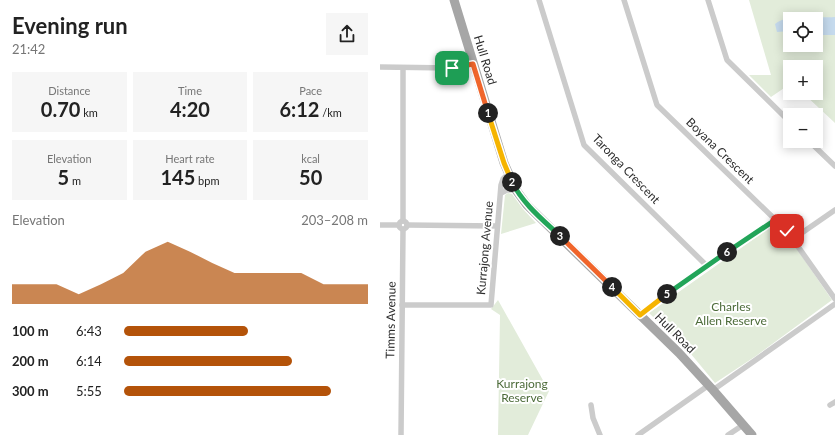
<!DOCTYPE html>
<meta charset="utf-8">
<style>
body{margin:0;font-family:Lato,sans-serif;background:#f6f6f6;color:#222;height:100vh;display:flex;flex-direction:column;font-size:15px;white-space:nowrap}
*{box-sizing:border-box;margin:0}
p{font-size:13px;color:#767676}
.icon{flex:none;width:22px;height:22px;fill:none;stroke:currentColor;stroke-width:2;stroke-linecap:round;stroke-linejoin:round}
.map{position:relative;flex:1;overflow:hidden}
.panel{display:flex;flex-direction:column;background:#fff;width:380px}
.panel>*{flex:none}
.controls{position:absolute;left:403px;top:12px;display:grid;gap:8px}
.controls a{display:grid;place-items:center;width:40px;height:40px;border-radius:0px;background:#fff;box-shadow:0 2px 10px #0003;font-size:20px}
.pin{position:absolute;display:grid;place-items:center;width:34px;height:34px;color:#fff;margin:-17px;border-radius:8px;box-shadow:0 2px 6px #0006}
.km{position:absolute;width:20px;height:20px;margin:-10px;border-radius:50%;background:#222;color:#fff;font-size:11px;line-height:20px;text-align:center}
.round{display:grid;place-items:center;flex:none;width:42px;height:42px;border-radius:0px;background:#f6f6f6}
.summary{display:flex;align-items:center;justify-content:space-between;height:68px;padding:0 12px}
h1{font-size:22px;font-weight:700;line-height:30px}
.metrics{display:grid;grid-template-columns:repeat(3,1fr);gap:6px;height:68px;padding:4px 12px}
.metrics div{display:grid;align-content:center;border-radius:0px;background:#f6f6f6;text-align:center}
.metrics b{font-size:20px;font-weight:700}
.metrics small{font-size:11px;font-weight:400}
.metrics p{font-size:11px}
.chart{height:112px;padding:8px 12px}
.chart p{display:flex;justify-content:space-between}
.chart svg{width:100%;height:72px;margin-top:4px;fill:#b45309;opacity:.7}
ul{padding:0 12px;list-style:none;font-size:13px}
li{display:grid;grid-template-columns:64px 48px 1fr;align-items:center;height:30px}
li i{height:10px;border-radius:5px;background:#b45309}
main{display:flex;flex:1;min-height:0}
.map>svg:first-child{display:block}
</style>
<main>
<section class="panel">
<div class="summary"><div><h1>Evening run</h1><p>21:42</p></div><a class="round"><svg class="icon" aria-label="share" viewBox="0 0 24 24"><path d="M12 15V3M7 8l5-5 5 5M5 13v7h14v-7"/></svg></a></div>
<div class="metrics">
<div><p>Distance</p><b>0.70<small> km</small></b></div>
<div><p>Time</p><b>4:20</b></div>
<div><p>Pace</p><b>6:12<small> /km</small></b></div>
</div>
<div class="metrics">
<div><p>Elevation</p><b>5<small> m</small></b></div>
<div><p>Heart rate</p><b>145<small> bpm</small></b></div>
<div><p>kcal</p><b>50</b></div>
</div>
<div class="chart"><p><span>Elevation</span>203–208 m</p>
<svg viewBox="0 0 160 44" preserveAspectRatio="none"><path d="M0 44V32L10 32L20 32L30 38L40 32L50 25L60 12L70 6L80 12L90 19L100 25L110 25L120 25L130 25L140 32L150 32L160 32V44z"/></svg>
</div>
<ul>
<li><b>100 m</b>6:43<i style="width:51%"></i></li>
<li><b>200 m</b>6:14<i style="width:69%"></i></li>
<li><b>300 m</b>5:55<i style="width:85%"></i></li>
</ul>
</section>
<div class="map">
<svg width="455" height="435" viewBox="0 0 455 435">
<rect width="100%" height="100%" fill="#fff"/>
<!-- green -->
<g fill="#e2ecda" fill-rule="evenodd">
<path d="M369 0H455V123L423 93H436V67H410V84L391 97 369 75H391ZM410 19H436V45H410Z"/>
<path d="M128 193 132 194 143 209 156 223 121 234 125 195Z"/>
<path d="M395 224 412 242 452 300 376 356 335 383 311 354 269 313Z"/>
<path d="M118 300 169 391 148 435H118L120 315 111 309Z"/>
</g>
<!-- water -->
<path fill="#c5daed" d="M455 17V35H436V19H410V31L397 32 395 24C406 14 439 18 455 17Z"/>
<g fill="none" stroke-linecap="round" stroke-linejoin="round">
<!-- minor -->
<g stroke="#cbcbcb" stroke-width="5.5">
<path d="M159 0 204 145 327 266"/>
<path d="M244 0 277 105 407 231 455 299"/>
<path d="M328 0 347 60 410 122"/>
<path d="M0 67 72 68 93 64"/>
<path d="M429 141 455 166"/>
<path d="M121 193 127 190H136"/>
<circle cx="23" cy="225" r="4"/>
<path d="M23 221V68"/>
<path d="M0 225H19"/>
<path d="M27 225 117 226"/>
<path d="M413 239 455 210"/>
<path d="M22 305H111L121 185 123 179 128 174"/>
<path d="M260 315 268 308 395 220"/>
<path d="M333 390 455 304"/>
<path d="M211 405 213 418 220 435"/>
<path d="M450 405 455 402"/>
<path d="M21 435 23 230"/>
<path d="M258 435 329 385"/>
<path d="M348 435 363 425"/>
</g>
<!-- primary -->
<path stroke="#a6a6a6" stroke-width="9" d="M74 0 124 163 136 190 147 205 299 353 333 390 372 435"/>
</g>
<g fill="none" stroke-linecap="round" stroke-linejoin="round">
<!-- split-1 casing -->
<g stroke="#fff" stroke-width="8">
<path id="split-1" d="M72 68 93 64 108 113"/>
</g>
<!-- split-2 casing -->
<g stroke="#fff" stroke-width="8">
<path id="split-2" d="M108 113 124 163 132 182"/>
</g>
<!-- split-3 casing -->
<g stroke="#fff" stroke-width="8">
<path id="split-3" d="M132 182C143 204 163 220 180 236"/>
</g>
<!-- split-4 casing -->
<g stroke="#fff" stroke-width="8">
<path id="split-4" d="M180 236 232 287"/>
</g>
<!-- split-5 casing -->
<g stroke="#fff" stroke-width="8">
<path id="split-5" d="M232 287 260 315 287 294"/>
</g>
<!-- split-6 casing -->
<g stroke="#fff" stroke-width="8">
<path id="split-6" d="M287 294 347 252"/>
</g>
<!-- split-7 casing -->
<g stroke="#fff" stroke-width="8">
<path id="split-7" d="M347 252 395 220 407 231"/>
</g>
<!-- split-1 -->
<use href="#split-1" stroke="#f0652b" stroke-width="5"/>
<!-- split-2 -->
<use href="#split-2" stroke="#f5b400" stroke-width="5"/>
<!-- split-3 -->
<use href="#split-3" stroke="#22a559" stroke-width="5"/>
<!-- split-4 -->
<use href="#split-4" stroke="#f0652b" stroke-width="5"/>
<!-- split-5 -->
<use href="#split-5" stroke="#f5b400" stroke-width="5"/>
<!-- split-6 -->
<use href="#split-6" stroke="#22a559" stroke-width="5"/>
<!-- split-7 -->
<use href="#split-7" stroke="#22a559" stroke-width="5"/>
</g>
<g text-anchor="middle" stroke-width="4" stroke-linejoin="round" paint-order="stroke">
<!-- street labels -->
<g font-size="12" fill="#2e2e2e" stroke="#fff">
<text transform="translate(105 60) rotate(73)" y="4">Hull Road</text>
<text transform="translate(340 151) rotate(44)" y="4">Boyana Crescent</text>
<text transform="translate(246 169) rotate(46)" y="4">Taronga Crescent</text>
<text transform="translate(105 248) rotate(-85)" y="4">Kurrajong Avenue</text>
<text transform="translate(11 320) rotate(-89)" y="4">Timms Avenue</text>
<text transform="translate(295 333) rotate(45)" y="4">Hull Road</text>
</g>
<!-- park labels -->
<g font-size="12" fill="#4c6b39" stroke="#fff">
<text x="351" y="311">Charles<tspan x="351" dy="14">Allen Reserve</tspan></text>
<text x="142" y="388">Kurrajong<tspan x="142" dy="14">Reserve</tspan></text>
</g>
</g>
</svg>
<div class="controls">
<a><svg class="icon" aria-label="locate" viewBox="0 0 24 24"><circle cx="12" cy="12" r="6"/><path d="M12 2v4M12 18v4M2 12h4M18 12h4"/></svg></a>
<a>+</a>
<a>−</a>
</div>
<div class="pin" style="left:72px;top:68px;background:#1e9e55"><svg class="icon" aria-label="arrive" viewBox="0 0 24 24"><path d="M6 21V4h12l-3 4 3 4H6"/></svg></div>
<div class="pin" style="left:407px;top:231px;background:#d93025"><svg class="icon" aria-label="check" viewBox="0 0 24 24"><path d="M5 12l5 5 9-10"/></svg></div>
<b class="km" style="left:108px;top:113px">1</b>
<b class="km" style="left:132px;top:182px">2</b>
<b class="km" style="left:180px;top:236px">3</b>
<b class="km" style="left:232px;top:287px">4</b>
<b class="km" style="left:287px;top:294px">5</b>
<b class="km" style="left:347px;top:252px">6</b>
</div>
</main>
